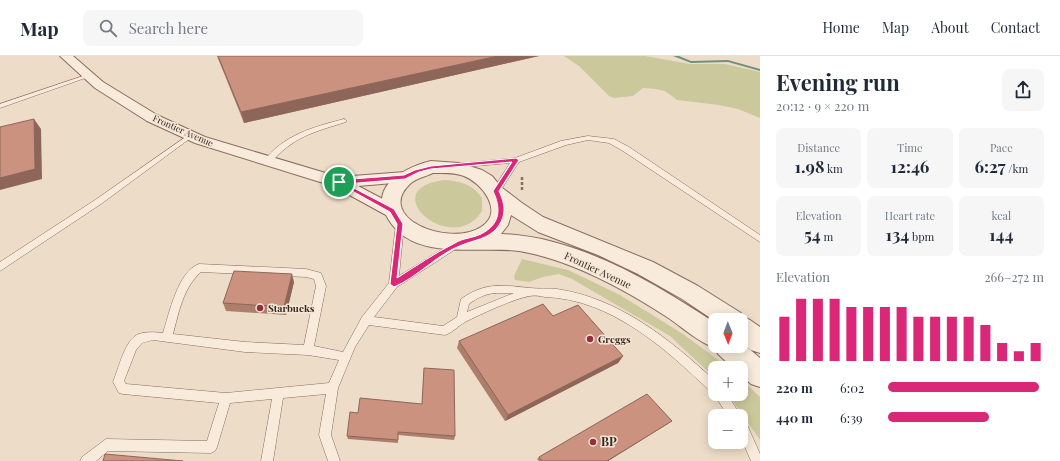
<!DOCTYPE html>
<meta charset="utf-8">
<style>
body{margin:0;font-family:"Playfair Display",serif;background:#f6f6f7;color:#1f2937;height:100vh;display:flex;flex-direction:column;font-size:15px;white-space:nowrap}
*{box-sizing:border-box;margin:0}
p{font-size:13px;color:#747a83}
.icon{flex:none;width:22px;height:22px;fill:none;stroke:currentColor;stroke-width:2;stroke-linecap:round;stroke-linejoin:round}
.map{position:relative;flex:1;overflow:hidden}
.panel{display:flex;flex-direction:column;background:#fff;width:300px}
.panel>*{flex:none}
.needle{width:26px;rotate:179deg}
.controls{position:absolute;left:708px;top:257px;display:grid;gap:8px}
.controls a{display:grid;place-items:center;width:40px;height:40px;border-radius:8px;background:#fff;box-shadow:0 2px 10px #0003;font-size:20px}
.pin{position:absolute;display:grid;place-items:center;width:34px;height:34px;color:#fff;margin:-17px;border:2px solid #fff;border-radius:50%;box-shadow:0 1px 4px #0007}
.round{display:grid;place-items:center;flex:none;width:42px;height:42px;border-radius:8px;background:#f6f6f7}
.headline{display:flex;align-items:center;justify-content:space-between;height:68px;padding:0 16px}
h1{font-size:22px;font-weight:700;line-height:30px}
.stats{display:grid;grid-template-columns:repeat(3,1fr);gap:6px;height:68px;padding:4px 16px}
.stats div{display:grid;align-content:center;border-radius:8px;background:#f6f6f7;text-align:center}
.stats b{font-size:17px;font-weight:700}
.stats small{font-size:11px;font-weight:400}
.stats p{font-size:11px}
.chart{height:112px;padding:8px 16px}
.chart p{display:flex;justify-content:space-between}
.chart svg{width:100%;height:72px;margin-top:4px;stroke:#db2777;stroke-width:6}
ul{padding:0 16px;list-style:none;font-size:13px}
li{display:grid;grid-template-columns:64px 48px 1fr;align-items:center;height:30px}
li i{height:10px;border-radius:5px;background:#db2777}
header{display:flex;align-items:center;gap:24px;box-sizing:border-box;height:56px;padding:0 20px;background:#fff;border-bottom:1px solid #e0e1e3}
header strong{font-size:19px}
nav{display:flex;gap:22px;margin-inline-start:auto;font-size:14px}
.search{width:280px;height:36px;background:#f6f6f7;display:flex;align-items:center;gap:10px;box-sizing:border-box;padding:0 14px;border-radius:8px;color:#747a83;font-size:15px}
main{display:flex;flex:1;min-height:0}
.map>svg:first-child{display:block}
</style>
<header>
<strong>Map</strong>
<div class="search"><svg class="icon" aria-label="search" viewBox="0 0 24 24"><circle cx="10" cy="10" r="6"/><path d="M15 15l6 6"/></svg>Search here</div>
<nav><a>Home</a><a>Map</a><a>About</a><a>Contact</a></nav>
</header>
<main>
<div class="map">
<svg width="760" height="405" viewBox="0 0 760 405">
<rect width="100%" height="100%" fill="#eddcc8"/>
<!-- green -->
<g fill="#cbc99c">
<path d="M564 0H645L690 8H725L760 16V62L738 53 719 49 677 44 665 35 656 33 643 32 633 40 614 42 609 40 579 10Z"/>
<path d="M445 124C461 125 473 129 482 142V155C452 203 372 132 445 124Z"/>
<path d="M522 203 568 214 620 239 683 278 729 312H715V322L670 280 572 223 559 218 543 221 529 226 515 224 514 220Z"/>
<path d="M741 323 760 341V384L728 338H741Z"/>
</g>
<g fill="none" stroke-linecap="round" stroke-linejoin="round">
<!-- stream -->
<path fill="#6f9082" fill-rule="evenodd" d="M673 0H679L691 5 728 4 760 13V15L728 6 691 7Z"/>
<!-- service casing -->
<g stroke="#886d5d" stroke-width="1">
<g id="service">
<path d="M86 19 91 20 0 52V48Z"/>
<path d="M344 63 347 65 346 66C314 76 292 81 270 108H264L263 106C283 79 313 71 344 63Z"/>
<path d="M190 78 194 80 192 81 101 148 0 215V206L95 144Z"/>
<path d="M588 80 614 83 629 91 760 179V186L623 95 609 87 588 84 566 89 519 106 499 137 496 138 492 135 510 107 453 112 449 110 453 108 515 102 561 85Z"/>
<path d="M400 165 404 168 399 220 456 185 459 184 463 187 462 189 397 231 374 261 443 270 457 261 461 243C485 226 502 229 530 232 539 233 548 232 557 233 619 242 671 284 715 325V338H727L741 360H728L714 338 715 337 711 336C666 293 611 243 545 241 540 240 535 239 530 240 515 242 479 259 465 266 458 270 452 277 445 279L369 269 355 291 338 332 331 379 340 405H328L319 379 326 338 283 342 273 405H261L272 343 230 347 217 391 215 395 211 397 108 395 96 405H80L82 401 106 383 207 385 219 347 123 338 119 337 113 326C118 314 124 288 135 280 142 275 155 276 163 277 169 258 178 215 199 208L306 213 321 217 326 230 314 290 343 296 362 261 389 227 396 168ZM201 216 306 221 314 223 316 230 304 289 245 286 173 278C179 256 183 232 201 216ZM495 237H514L467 256 469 248C477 242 485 238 495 237ZM153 284 245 296 308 299 339 304 329 327 226 337 126 328 124 325 136 294 142 287Z"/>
<path d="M741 362 745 364 760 398V405H751L741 382Z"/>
</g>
</g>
<!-- minor casing -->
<g stroke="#886d5d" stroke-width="2">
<path id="minor" d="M60 0H73L103 26 157 59 205 81 339 121 405 116 410 117 413 121 410 125 405 126 358 130 398 151 400 155 398 159 392 161 386 159 333 130 195 87 147 65 95 32Z"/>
</g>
<!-- tertiary casing -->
<g stroke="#886d5d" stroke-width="2">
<path id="tertiary" d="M431 105 459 107 482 114 492 120 501 131 522 147 543 161 653 206 698 230 741 257 743 261 750 264 760 271V297L751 294 741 286V264L715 265 682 243 638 218 598 199 538 176 511 159 508 169 501 178C576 180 655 227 715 267V290H741V286L760 302V331L751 328 741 319V312H733L718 298 715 292C698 286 682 271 667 261 638 242 606 224 574 211 556 204 538 198 519 195 474 189 409 208 385 157 380 147 381 136 389 127 401 115 415 109 431 105ZM433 117C443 117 454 116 464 120 482 127 505 156 481 171 448 192 373 161 411 127 417 122 427 120 433 117Z"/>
</g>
<!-- path -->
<path stroke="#886d5d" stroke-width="2.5" stroke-dasharray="3 2" stroke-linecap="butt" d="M522 121V134"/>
<!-- service -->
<use href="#service" fill="#f8ebdb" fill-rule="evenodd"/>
<!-- minor -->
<use href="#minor" fill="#f8ebdb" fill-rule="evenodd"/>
<!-- tertiary -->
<use href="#tertiary" fill="#f8ebdb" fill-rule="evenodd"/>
</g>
<!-- wall -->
<g fill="#ae7e6d">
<path d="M217 0H539L244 67Z"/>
<path d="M294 226 286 259 226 255 223 247Z"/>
<path d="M553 260 623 300 618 307 505 365 457 292 459 285Z"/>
<path d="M424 312 455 380 454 384 398 379V387L348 383 347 380 358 357 422 348Z"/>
<path d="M669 367 608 405H539L537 403 539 401Z"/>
</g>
<!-- shaded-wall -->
<g fill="#8d6659">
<path d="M498 0H539L244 67 241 56Z"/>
<path d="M34 63 41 73 42 123 0 134V122Z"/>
<path d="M292 218 294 226 286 259 284 251Z"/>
<path d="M623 300 618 307 505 365 508 359Z"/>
<path d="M672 365 608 405H607Z"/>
</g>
<!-- building -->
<g fill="#ca927f" stroke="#8d6659">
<path d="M218 0H498L241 56Z"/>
<path d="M34 63 35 113 0 122V71Z"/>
<path d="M234 215 292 218 284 251 223 247Z"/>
<path d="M543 248 553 260 578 249 623 300 508 359 459 285Z"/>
<path d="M424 312 454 314 455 380 398 376V384L347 380 350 356 358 357 360 342 422 348Z"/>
<path d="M647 338 672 365 607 405H542L539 401Z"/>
<path d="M105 398 183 405H103Z"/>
</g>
<!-- route -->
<path fill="#db2777" stroke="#fff" fill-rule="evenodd" d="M516 102 519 104 499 135C505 148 507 159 497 172 488 183 474 184 462 189 437 198 418 221 394 231L390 228 397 168 390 156 336 126 339 124 404 119 415 114 431 110ZM512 106 493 135C501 152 501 168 481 178 473 182 463 182 455 187 435 197 416 210 397 222L403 168 394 153 346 128 405 123 419 116 431 113Z"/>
<!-- markers -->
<g fill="#952f40" stroke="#f5e7d7" stroke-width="1.5">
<circle cx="260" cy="252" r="4"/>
<circle cx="590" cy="283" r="4"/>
<circle cx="593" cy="386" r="4"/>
</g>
<g text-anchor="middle" stroke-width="3" stroke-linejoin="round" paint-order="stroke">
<!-- far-street labels -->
<g font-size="9" fill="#392820" stroke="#f5e7d7">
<text transform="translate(183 75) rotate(24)" y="3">Frontier Avenue</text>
</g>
<!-- street labels -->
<g font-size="10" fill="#392820" stroke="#f5e7d7">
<text transform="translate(598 214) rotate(25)" y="4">Frontier Avenue</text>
</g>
<!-- poi labels -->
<g font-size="10" font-weight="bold" fill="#392820" stroke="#f5e7d7" text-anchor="start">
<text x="268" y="256">Starbucks</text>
<text x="598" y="287">Greggs</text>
</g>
<!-- near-poi labels -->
<g font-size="12" font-weight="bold" fill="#392820" stroke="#f5e7d7" text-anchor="start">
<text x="601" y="390">BP</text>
</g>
</g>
</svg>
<div class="controls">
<a><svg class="needle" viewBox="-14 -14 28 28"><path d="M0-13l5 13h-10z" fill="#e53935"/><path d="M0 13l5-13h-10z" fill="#747a83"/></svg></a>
<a>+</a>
<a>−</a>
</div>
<div class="pin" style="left:339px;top:126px;background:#1e9e55"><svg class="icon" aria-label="arrive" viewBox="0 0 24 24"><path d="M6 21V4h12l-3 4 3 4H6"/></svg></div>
</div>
<section class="panel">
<div class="headline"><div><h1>Evening run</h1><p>20:12 · 9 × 220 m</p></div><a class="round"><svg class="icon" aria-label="share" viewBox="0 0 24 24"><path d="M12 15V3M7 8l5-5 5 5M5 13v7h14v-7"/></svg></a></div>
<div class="stats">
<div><p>Distance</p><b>1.98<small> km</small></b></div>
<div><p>Time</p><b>12:46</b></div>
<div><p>Pace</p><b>6:27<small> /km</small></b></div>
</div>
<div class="stats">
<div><p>Elevation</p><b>54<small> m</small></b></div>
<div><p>Heart rate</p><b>134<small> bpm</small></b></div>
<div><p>kcal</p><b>144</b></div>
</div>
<div class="chart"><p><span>Elevation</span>266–272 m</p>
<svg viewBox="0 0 160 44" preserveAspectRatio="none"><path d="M5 44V17M15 44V6M25 44V6M35 44V6M45 44V11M55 44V11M65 44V11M75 44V11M85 44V17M95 44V17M105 44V17M115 44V17M125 44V22M135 44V33M145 44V38M155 44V33"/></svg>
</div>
<ul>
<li><b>220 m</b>6:02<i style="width:97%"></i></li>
<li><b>440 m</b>6:39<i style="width:65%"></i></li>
</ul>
</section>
</main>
